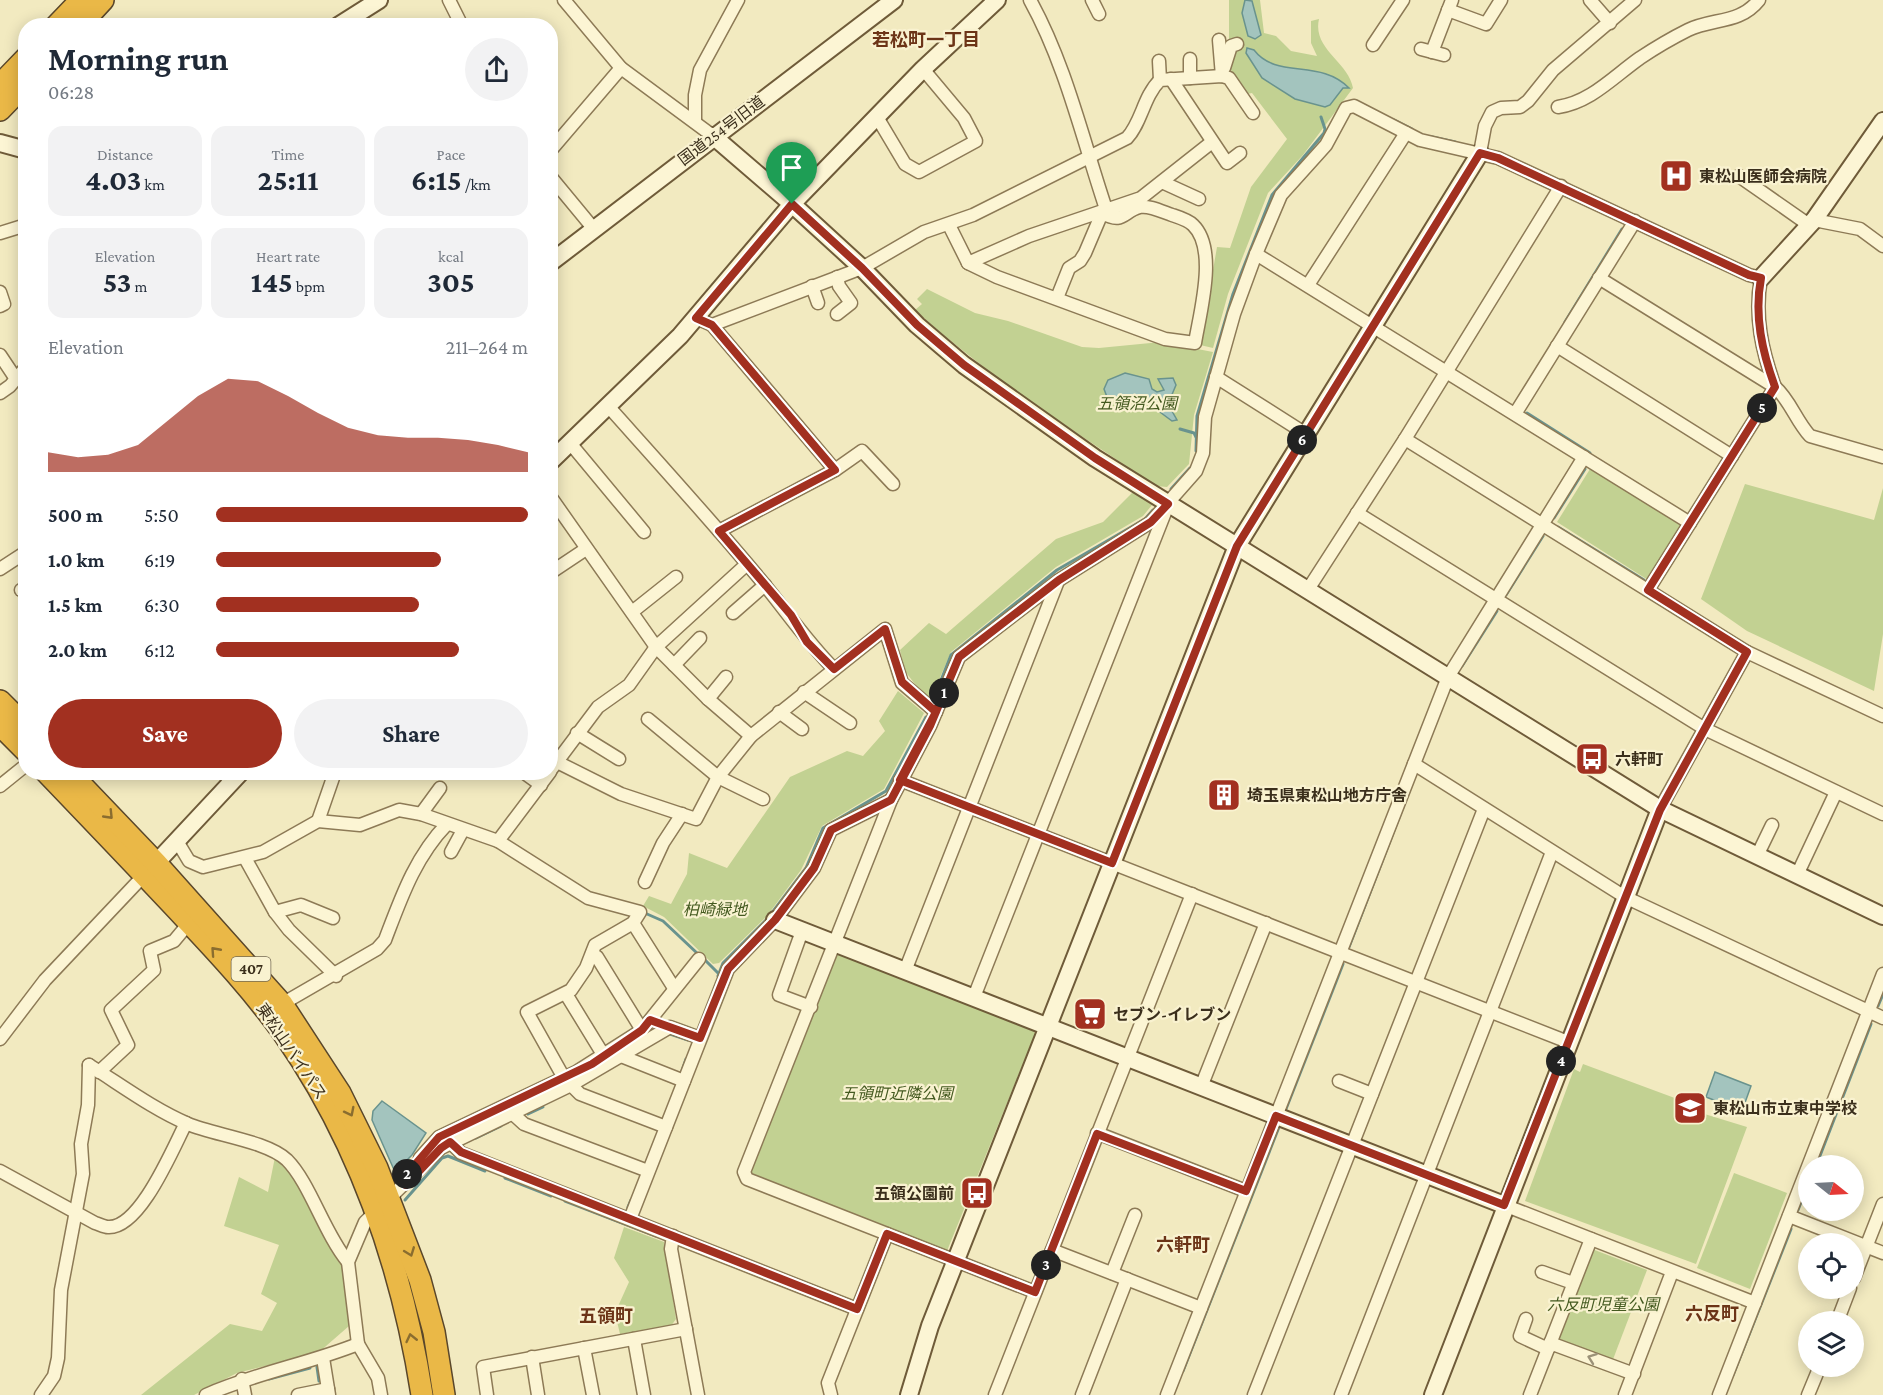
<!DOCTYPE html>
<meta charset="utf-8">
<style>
body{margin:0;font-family:"Crimson Pro","Noto Sans JP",serif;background:#f2f2f3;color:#1f2937;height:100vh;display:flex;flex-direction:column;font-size:22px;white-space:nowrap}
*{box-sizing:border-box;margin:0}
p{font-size:20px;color:#747a83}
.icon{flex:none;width:33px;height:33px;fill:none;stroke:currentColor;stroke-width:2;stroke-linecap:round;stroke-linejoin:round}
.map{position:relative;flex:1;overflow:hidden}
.panel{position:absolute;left:18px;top:18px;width:540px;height:762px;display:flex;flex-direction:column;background:#fff;border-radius:24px;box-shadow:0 3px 15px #0003}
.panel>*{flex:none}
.needle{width:39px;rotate:108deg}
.controls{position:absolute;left:1798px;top:1155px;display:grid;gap:12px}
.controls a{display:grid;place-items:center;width:66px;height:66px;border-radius:50%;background:#fff;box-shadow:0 3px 15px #0003;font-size:30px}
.pin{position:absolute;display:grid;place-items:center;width:51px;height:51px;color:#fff;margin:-62px -26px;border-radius:50% 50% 50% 0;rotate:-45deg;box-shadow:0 0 6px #0007}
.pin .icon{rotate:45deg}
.km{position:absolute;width:30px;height:30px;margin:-15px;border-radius:50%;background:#222;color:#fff;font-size:16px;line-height:30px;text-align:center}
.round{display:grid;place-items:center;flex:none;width:63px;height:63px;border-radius:32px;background:#f2f2f3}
.summary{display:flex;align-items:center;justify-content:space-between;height:102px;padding:0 30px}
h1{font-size:33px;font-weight:700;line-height:45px}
.metrics{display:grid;grid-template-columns:repeat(3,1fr);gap:9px;height:102px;padding:6px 30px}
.metrics div{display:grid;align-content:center;border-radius:15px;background:#f2f2f3;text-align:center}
.metrics b{font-size:30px;font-weight:700}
.metrics small{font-size:16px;font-weight:400}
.metrics p{font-size:16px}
.chart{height:168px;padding:12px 30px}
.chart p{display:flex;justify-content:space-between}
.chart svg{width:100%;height:108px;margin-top:6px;fill:#a23020;opacity:.7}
.action{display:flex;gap:12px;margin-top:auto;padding:12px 30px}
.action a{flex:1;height:69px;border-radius:36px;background:#a23020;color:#fff;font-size:24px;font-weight:700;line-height:69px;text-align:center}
.action a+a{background:#f2f2f3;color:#1f2937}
ul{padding:0 30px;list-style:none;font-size:20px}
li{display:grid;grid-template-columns:96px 72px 1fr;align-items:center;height:45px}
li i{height:15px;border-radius:8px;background:#a23020}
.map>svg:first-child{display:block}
</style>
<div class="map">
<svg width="1883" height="1395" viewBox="0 0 1883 1395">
<rect width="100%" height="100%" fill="#f2eac0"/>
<!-- green -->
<g fill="#c2d192">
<path d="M1229 0H1260L1264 33 1276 36 1291 51 1317 56 1311 43V21L1319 19C1312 49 1349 62 1353 88L1303 155 1268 193 1228 294 1213 348 1200 345 1217 247 1230 248 1251 187 1287 139 1252 93 1247 94 1229 67Z"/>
<path d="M927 289 975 313 1008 321 1082 347 1099 348 1161 342 1213 352 1194 415 1189 464 1167 487 1156 486C1074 431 989 377 915 310L922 304 917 299Z"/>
<path d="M1590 469 1684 525 1648 580 1557 522Z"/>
<path d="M1745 484 1874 520 1883 488V634L1874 691 1747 631 1701 599Z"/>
<path d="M1133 492 1152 505 1143 516 1056 567 951 652 929 703 905 671 900 650 929 623 946 634 1056 539 1103 522Z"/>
<path d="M898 691 924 713 884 789 822 826 801 870 767 916 719 963 713 964 664 917 643 906 649 896 671 904 687 874 689 853 727 868 790 777 847 751 863 756 885 731 879 721Z"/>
<path d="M838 952 1033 1028 1035 1034 947 1251 751 1173Z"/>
<path d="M1583 1064 1699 1107 1698 1112 1747 1127 1696 1264 1525 1201 1574 1069 1580 1072Z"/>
<path d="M275 1157 283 1161 345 1266 349 1326 318 1353 237 1373 194 1395H141L230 1324 262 1331 277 1303 261 1294 279 1245 224 1226 239 1177 268 1192Z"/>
<path d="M1734 1173 1787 1193 1750 1289 1697 1268Z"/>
<path d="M624 1227 664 1242 676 1319 671 1326 620 1334 615 1313 629 1282 614 1258Z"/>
<path d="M1592 1249 1647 1270 1612 1362 1561 1342 1559 1337Z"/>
</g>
<!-- water -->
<g fill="#a3c4be" stroke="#69938e" stroke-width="1.5">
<path d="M1245 0 1252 1 1261 35 1255 39 1248 36 1242 13Z"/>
<path d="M1247 48 1254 50C1277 80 1320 58 1349 88H1343L1330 105 1325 107 1295 99 1262 78 1246 53Z"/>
<path d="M1125 373 1149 379 1152 389 1157 392 1164 390 1158 379 1173 378 1176 385 1168 404 1177 420 1172 421 1145 401 1107 397 1104 389 1108 380Z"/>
<path d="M1715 1072 1751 1086 1742 1111 1706 1097Z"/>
<path d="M382 1101 426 1133 412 1155 395 1172 372 1120 373 1111Z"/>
</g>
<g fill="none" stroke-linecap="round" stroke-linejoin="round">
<!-- stream -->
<g stroke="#69938e" stroke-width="3">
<path d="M1394 120 1412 129"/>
<path d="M1432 137 1455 142"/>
<path d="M1565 322 1622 229"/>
<path d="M1527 413 1590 453"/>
<path d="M1180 429 1194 433 1196 437"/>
<path d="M1196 451 1197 416 1233 294 1272 195 1324 133 1325 129 1321 117"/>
<path d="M1171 489 1190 468"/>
<path d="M1554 518 1585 469"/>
<path d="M1558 527 1644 580"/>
<path d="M1506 595 1543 536"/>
<path d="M1462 666 1497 611"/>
<path d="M932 703 951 655 1057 570 1145 519 1153 510"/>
<path d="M647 914 663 921 698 954"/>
<path d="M1349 947 1410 789"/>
<path d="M704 959 719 974"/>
<path d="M718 976 723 963 768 918 806 868 823 828 886 791 926 717"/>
<path d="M1878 1006 1883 994"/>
<path d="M670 1034 688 1040"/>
<path d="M682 1071 686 1059"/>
<path d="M1286 1109 1343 964"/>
<path d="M528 1114 543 1107"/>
<path d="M476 1138 501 1126"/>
<path d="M1816 1166 1871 1024"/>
<path d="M505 1178 551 1196"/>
<path d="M405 1200 442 1158 448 1156 485 1171"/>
<path d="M565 1201 656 1236"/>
<path d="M628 1207 631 1200"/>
<path d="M1798 1210 1809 1182"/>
<path d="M317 1367 319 1381"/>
<path d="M1183 1371 1279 1127"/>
<path d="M1733 1375 1791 1229"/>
<path d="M269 1379 310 1368"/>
</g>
<!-- street casing -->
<g stroke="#8d7a56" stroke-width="15">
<g id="street">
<path d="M449 0 462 26"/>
<path d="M564 0 621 68 713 136"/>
<path d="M1030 0C1066 65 1083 141 1107 212"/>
<path d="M1092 0 1099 14"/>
<path d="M1590 0 1610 23"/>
<path d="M1448 10 1486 24 1501 0"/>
<path d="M1219 40 1222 76"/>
<path d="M1373 45 1403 0"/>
<path d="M1421 49 1444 55"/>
<path d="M1432 52 1452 0"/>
<path d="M1159 61 1160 80"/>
<path d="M1224 68 1231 46 1237 44"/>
<path d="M1190 78V59"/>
<path d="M1171 79 1227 163 1240 153"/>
<path d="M1558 107C1591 102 1613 77 1640 58 1655 48 1672 38 1688 30 1713 18 1740 24 1759 0"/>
<path d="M877 117 905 164 919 172 976 141 964 118 923 69"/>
<path d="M695 122V95L700 70 738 0"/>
<path d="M550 151 621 68"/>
<path d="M1480 153 1485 126 1492 112 1501 108 1520 107 1528 101 1553 70 1635 0"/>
<path d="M550 176 593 228"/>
<path d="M1739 176 1809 225"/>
<path d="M1164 183 1199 199"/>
<path d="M1814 220 1860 229 1883 246"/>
<path d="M949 225 968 263 997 277 1165 339 1195 343C1200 312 1218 249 1193 225 1188 220 1178 217 1172 215 1163 212 1149 205 1140 207 1123 211 1124 225 1102 213L1085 253 1080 261 1069 268 1057 298"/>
<path d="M0 233 26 225"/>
<path d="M1256 254 1690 523"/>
<path d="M968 263 1029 236 1141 198 1212 142"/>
<path d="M837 277 839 286 851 303 837 314"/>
<path d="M1599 278 1775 387C1790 400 1796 421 1810 436L1883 457"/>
<path d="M1308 285 1406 133"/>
<path d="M812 286 818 303"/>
<path d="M0 292 4 304 0 306"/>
<path d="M696 318 712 325 862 268 924 232 973 215 1127 138C1142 122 1143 97 1160 80L1222 76 1229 78 1253 113"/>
<path d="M712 325 835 470"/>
<path d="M1557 346 1732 456"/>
<path d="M26 347V349"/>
<path d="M0 355 16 379"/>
<path d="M1216 377 1306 434"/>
<path d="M0 393 10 386 26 367"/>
<path d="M608 406C659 463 710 519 759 578 784 608 806 641 834 669"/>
<path d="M1515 414 1635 221"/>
<path d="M1405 439 1747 652 1883 716"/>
<path d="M570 443 644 532"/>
<path d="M550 496 656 647 708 699 751 736"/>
<path d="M1357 513 1705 729 1883 814"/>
<path d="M719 531 835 470 862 451 893 484"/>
<path d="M0 569 26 552"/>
<path d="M550 573 586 549"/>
<path d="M21 590H26"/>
<path d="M1648 590 1775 387"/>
<path d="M1307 591 1405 439 1561 186"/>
<path d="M632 612 676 577"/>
<path d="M733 613 765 585"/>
<path d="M674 665 700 638"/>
<path d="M804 692 850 723"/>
<path d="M708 699 726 677"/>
<path d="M779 712 802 729"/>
<path d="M648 719 718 777 763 799"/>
<path d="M577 733 619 759"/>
<path d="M557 762 621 794 696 819 718 777 751 736 885 629 902 683 936 712"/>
<path d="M1414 764 1625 897 1883 1018"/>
<path d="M550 771 598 707 629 685 656 647 747 564"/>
<path d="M222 772 232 782"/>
<path d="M523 772 541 785"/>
<path d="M900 780 1568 1042"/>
<path d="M0 786 26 765"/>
<path d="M1660 809 1747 652"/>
<path d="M421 814 440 788"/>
<path d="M318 821 335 772"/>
<path d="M177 841 189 861 203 867 263 852 318 821 360 825 399 810 421 814 498 841 588 898 640 912 633 923 595 945 586 968 571 990 527 1012 564 1078"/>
<path d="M498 841 550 772"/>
<path d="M451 852 463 830"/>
<path d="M1757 856 1772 825"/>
<path d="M245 858 275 912 289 930 336 976"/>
<path d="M1797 875 1836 792"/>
<path d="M645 882 663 843 682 814"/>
<path d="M275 912 301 905 333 918"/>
<path d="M633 923 674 988"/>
<path d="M802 931 779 995 811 1007"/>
<path d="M592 954 597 957 642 1030"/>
<path d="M905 971 1058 581"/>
<path d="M566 994 604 1056"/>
<path d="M974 997 1166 510"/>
<path d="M282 1004 377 949 385 940C401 898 415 857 447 824"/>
<path d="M0 1039 45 980 148 871"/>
<path d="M621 1056 684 1081"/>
<path d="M89 1065C121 1085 153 1109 188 1124 214 1135 267 1141 287 1160 310 1183 324 1233 348 1262"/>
<path d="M99 1072 128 1045 111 1010 154 970 150 951 174 941 189 923"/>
<path d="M1339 1081 1372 1094"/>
<path d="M571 1085 580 1094 666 1127"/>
<path d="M1201 1087 1266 923"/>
<path d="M513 1114 524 1124 648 1171"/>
<path d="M1097 1133 1246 1191"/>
<path d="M450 1142 461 1153 857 1309"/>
<path d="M420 1158 439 1137 576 1072 642 1030 699 959"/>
<path d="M0 1171 95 1223C99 1224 104 1227 108 1227 140 1229 173 1148 186 1123"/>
<path d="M1504 1205 1755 1303"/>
<path d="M1789 1216 1883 1253"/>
<path d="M630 1219 728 969 775 920 814 868 831 830 891 800"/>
<path d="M673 1236 671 1249 698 1395"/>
<path d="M1052 1250 1201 1308"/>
<path d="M1542 1272 1573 1283"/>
<path d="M1112 1273 1135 1215"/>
<path d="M1854 1278 1883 1204"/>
<path d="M1035 1292 747 1179 744 1172 891 800 930 726 959 657 1059 580 1151 522 1196 471 1203 453 1205 417 1234 314 1256 254 1281 195 1326 145 1346 108 1354 106 1420 140 1498 158 1749 275 1761 278C1754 316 1762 351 1775 387"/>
<path d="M1526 1319 1520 1336 1548 1349"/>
<path d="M1837 1322 1850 1288"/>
<path d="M634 1339 644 1395"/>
<path d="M1550 1343 1634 1374"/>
<path d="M358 1344 348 1262 365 1222 441 1148 571 1085 670 1027 700 1038"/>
<path d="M584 1348 593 1395"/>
<path d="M532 1357 538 1395"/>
<path d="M323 1358 329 1395"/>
<path d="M242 1379 245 1395"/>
<path d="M41 1395 54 1376 58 1358 61 1290 83 1174 81 1144 88 1105 89 1065"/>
<path d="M206 1395C255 1373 308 1364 358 1344L378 1378 381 1395"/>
<path d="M298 1395 328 1389"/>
<path d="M487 1395 483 1367 686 1329"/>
<path d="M831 1395 828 1383 887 1234"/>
<path d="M995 1395 1192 894"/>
<path d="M1082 1395 1127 1279"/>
<path d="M1167 1395 1448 677 1584 457"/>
<path d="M1254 1395 1484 809"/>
<path d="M1341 1395 1552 852"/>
<path d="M1530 1395 1591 1239"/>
<path d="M1625 1395 1672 1272"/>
<path d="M1719 1395 1883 974"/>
<path d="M1808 1395 1820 1366"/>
</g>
</g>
<!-- secondary casing -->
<g stroke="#6f5b39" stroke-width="20">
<g id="secondary">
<path d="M338 26 379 0"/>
<path d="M713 136 792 204 862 268 917 325 964 365 1095 458 1660 809 1883 916"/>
<path d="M0 143 26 150"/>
<path d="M550 263 894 0"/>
<path d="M1761 278 1814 220 1883 121"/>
<path d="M550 462 680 336 792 204 923 69 997 0"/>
<path d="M156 863 241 772"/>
<path d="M775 920 1504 1205"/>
<path d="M909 1395 930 1326 1237 546 1480 153"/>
<path d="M1433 1395 1660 809"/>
</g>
</g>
<!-- highway casing -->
<g stroke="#5a472b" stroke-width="24">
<g id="highway">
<path d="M56 26 81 0"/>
<path d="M79 26 103 0"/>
<path d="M0 85 26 58"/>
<path d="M0 110 26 83"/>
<path d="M0 701 26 727"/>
<path d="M0 725 26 751"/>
<path d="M46 772C92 820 138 868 184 917 219 954 254 992 284 1034 359 1142 402 1266 422 1395"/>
<path d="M69 772 156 863 282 1004 340 1093 377 1168 420 1280 434 1332 444 1395"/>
</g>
</g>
<!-- street -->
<use href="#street" stroke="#fcf5d4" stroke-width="12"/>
<!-- secondary -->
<use href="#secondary" stroke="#fcf5d4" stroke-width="16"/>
<!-- highway -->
<use href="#highway" stroke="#eab847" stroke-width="21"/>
</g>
<!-- one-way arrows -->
<defs><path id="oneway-chevron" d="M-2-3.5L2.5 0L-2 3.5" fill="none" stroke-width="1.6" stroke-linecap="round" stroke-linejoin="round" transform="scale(1.5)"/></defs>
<g stroke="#8a6d2f">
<use href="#oneway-chevron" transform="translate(109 815) rotate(46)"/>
<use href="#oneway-chevron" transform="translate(215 951) rotate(-132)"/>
<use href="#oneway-chevron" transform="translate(350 1112) rotate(63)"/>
<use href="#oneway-chevron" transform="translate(410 1252) rotate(69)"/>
<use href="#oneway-chevron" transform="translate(411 1338) rotate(-103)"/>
</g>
<use stroke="#9c9278" href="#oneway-chevron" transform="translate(1592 1358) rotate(-160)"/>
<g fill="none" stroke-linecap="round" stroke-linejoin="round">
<!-- route casing -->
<g stroke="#fff" stroke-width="12">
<path id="route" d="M792 204 862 268 917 325 964 365 1095 458 1168 504 1151 522 1059 580 959 657 930 726 891 800 831 830 814 868 775 920 728 969 700 1038 650 1020 642 1030 592 1064 439 1137 406 1175V1185L441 1148 450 1142 461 1152 857 1309 887 1234 1035 1292 1097 1134 1246 1191 1276 1116 1504 1205 1660 810 1747 652 1648 590 1775 387C1762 351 1754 316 1761 278L1749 275 1498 158 1480 153 1237 546 1112 863 900 780 936 712 902 682 885 629 834 669 807 642 791 615 719 531 835 470 712 325 696 318 792 204"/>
</g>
<!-- route -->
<use href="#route" stroke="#a23020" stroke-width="8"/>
</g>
<!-- icons -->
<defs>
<g id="hospital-square" transform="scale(1.725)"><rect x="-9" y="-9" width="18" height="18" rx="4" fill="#a23020" stroke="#f9f2d0"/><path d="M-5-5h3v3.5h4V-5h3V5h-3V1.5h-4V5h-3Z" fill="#fff"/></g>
<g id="bus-square" transform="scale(1.725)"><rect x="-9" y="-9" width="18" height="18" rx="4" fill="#a23020" stroke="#f9f2d0"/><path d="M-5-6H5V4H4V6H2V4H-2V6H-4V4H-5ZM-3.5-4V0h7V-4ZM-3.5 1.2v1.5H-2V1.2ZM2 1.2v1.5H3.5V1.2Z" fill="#fff"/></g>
<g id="building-square" transform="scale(1.725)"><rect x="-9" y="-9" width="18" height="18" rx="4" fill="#a23020" stroke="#f9f2d0"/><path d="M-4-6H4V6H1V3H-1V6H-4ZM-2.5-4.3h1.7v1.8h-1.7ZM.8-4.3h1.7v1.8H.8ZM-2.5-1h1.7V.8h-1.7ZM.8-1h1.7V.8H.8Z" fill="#fff"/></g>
<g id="supermarket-square" transform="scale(1.725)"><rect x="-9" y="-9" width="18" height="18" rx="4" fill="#a23020" stroke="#f9f2d0"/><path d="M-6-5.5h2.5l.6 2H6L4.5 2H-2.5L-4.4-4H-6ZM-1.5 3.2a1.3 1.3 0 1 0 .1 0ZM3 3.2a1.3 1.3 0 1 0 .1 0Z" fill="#fff"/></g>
<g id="school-square" transform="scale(1.725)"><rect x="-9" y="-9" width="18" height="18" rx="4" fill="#a23020" stroke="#f9f2d0"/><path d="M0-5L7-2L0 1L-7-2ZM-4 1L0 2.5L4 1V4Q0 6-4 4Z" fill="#fff"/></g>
</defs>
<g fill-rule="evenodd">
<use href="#hospital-square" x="1676" y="176"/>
<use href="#bus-square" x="1592" y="759"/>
<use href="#building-square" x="1224" y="795"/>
<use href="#supermarket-square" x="1090" y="1014"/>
<use href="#school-square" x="1690" y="1108"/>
<use href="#bus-square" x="977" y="1193"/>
</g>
<g text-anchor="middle" stroke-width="4.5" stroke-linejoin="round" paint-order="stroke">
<!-- shield labels -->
<rect fill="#f9f2d0" stroke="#746a52" stroke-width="1.5" x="231.5" y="957" width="39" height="24" rx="4.5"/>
<g font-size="15" font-weight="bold" fill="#3b2f1c">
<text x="251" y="974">407</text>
</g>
<!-- street labels -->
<g font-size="16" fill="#3b2f1c" stroke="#f9f2d0">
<text transform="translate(721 130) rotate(-37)" y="6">国道254号旧道</text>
<text transform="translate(292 1051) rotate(56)" y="6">東松山バイパス</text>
</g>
<!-- poi labels -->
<g font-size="16" font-weight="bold" fill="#3b2f1c" stroke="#f9f2d0" text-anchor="start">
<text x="1699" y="182">東松山医師会病院</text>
<text x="1615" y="765">六軒町</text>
<text x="1247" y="801">埼玉県東松山地方庁舎</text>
<text x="1113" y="1020">セブン-イレブン</text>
<text x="1713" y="1114">東松山市立東中学校</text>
<text x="954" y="1199" text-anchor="end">五領公園前</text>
</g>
<!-- park labels -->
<g font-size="16" font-style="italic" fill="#445a20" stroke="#f9f2d0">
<text x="1137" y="409">五領沼公園</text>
<text x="715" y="915">柏崎緑地</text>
<text x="897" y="1099">五領町近隣公園</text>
<text x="1603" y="1310">六反町児童公園</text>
</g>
<!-- neighbourhood labels -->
<g font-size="18" font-weight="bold" fill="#6c3417" stroke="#f9f2d0">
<text x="926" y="46">若松町一丁目</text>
<text x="1183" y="1251">六軒町</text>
<text x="1712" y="1320">六反町</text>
<text x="606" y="1322">五領町</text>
</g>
</g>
</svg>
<div class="controls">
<a><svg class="needle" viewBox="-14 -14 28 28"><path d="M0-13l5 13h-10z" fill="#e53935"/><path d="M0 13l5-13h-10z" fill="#747a83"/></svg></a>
<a><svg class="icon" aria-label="locate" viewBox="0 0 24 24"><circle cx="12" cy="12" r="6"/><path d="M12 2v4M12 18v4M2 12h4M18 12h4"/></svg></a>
<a><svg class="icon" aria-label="layers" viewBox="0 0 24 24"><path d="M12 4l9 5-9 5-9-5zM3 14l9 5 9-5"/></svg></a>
</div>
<div class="pin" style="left:792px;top:204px;background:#1e9e55"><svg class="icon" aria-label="arrive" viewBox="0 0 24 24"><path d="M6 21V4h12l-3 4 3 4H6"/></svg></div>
<b class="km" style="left:944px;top:693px">1</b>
<b class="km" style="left:407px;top:1174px">2</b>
<b class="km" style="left:1046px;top:1265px">3</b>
<b class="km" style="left:1561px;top:1061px">4</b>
<b class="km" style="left:1762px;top:408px">5</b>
<b class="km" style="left:1302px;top:440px">6</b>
<section class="panel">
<div class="summary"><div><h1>Morning run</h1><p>06:28</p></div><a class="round"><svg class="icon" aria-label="share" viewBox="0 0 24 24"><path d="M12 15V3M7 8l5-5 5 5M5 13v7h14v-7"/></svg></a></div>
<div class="metrics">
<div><p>Distance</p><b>4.03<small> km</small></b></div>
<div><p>Time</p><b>25:11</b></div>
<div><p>Pace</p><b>6:15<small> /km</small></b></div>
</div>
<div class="metrics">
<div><p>Elevation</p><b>53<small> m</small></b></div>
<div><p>Heart rate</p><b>145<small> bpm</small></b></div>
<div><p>kcal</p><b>305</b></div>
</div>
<div class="chart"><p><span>Elevation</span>211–264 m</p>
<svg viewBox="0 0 160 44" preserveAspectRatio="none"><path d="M0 44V36L10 38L20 37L30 33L40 23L50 13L60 6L70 7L80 13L90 20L100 26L110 29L120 30L130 30L140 31L150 33L160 36V44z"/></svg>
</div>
<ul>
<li><b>500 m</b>5:50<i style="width:100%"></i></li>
<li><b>1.0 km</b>6:19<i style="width:72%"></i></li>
<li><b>1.5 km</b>6:30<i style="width:65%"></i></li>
<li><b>2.0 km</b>6:12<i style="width:78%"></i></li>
</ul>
<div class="action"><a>Save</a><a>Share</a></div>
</section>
</div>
